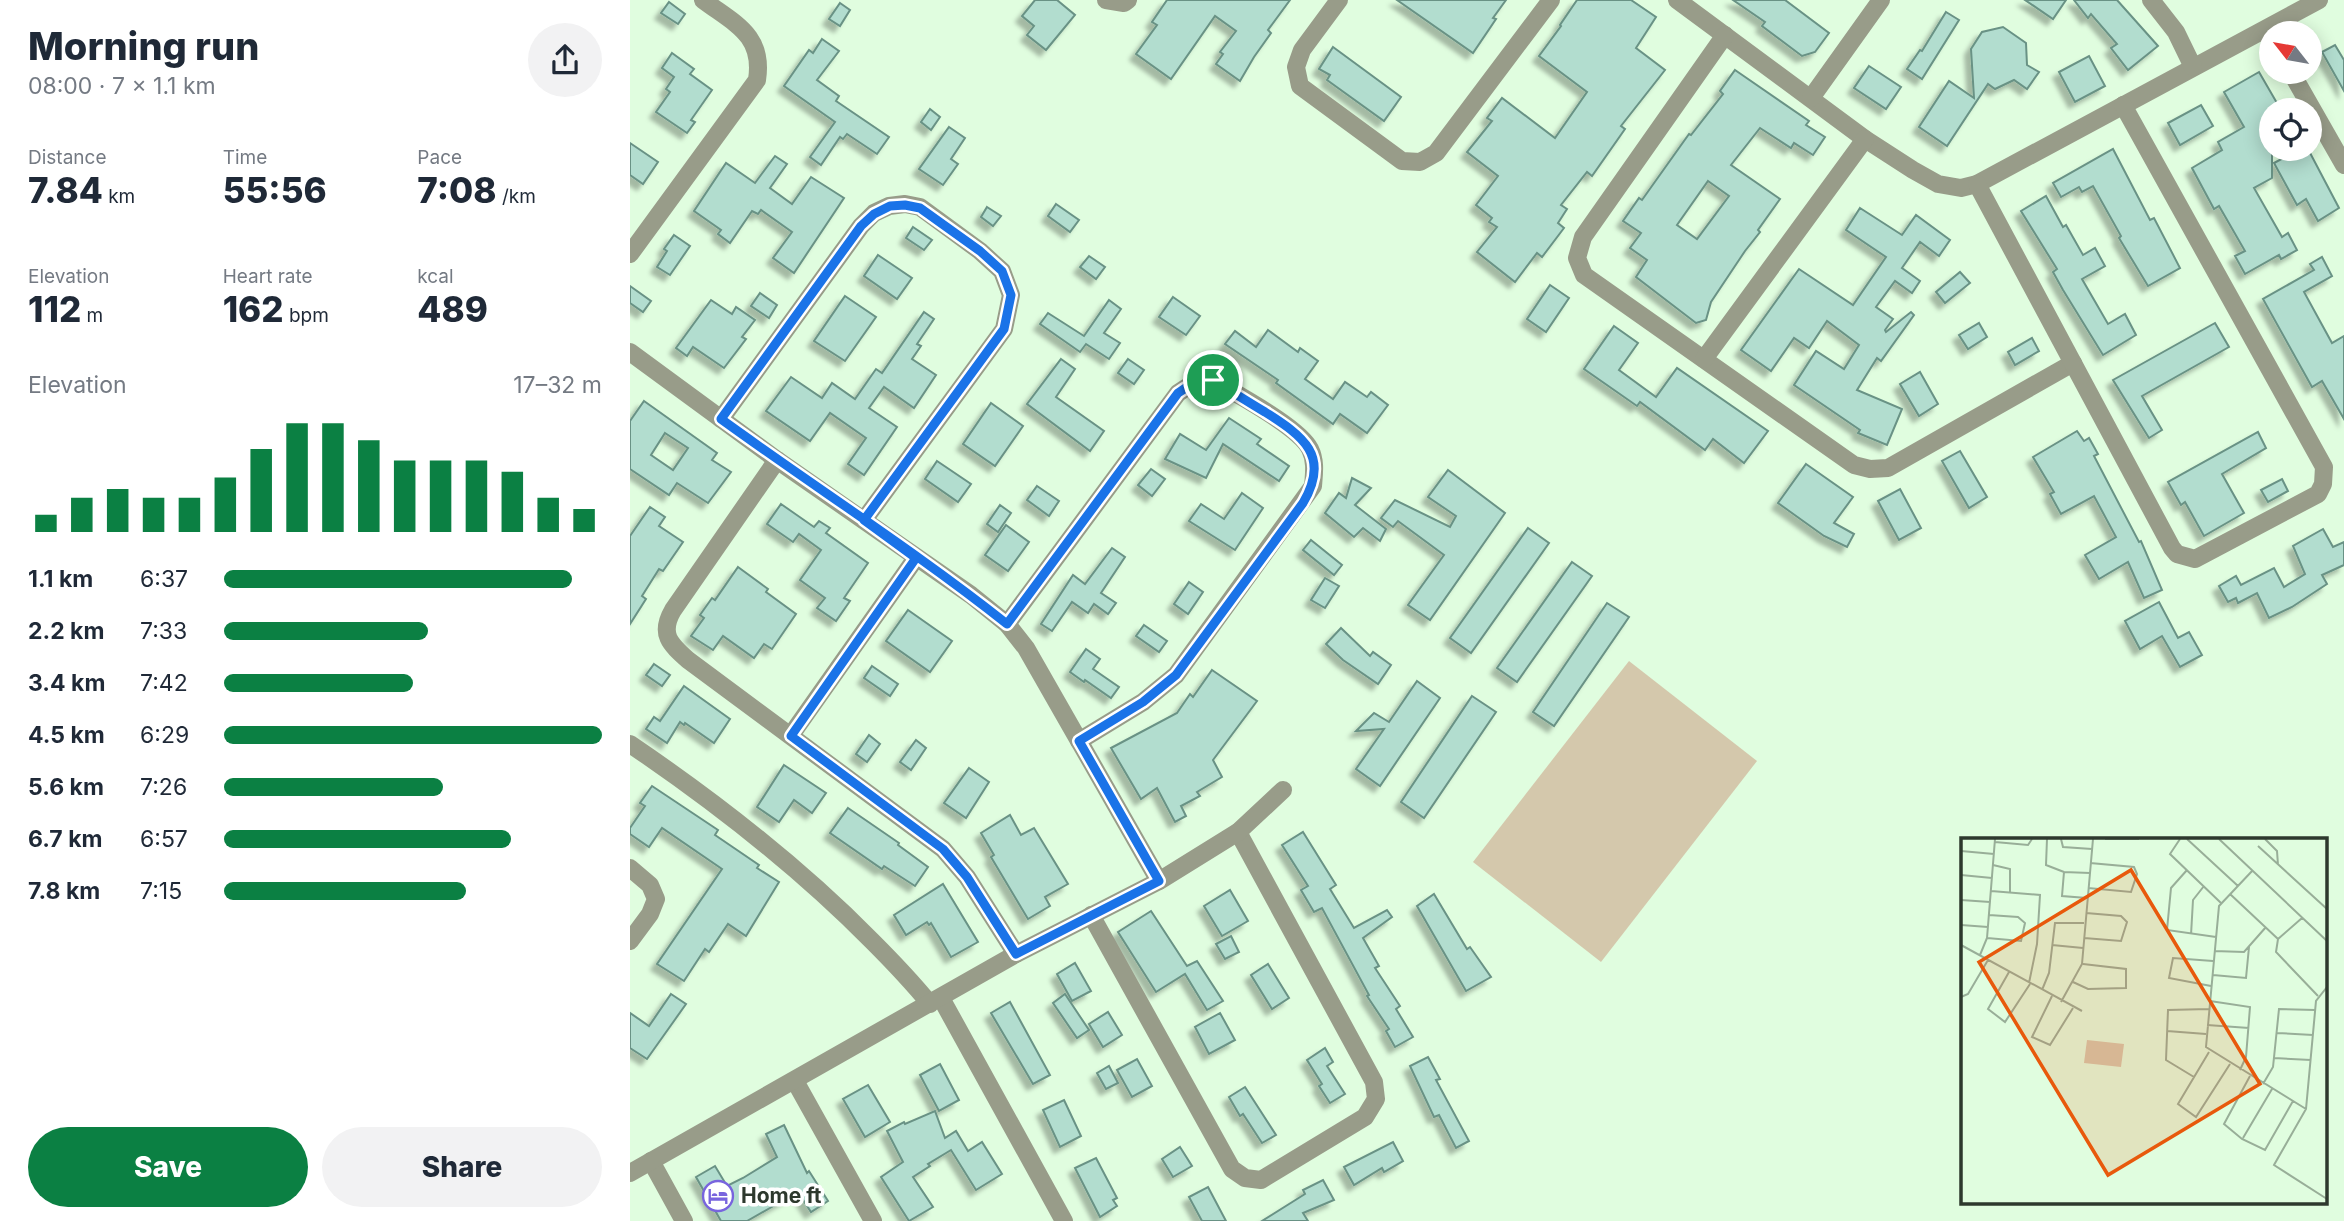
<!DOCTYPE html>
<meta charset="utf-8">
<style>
body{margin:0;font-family:Inter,sans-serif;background:#f2f2f3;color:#1f2937;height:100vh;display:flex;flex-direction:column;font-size:26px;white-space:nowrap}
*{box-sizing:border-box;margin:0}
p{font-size:23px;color:#747a83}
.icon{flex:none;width:38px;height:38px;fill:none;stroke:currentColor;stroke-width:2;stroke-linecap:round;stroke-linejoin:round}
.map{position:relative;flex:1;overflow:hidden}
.side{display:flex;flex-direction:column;background:#fff;width:630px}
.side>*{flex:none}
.needle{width:46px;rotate:301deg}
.controls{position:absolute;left:1629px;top:21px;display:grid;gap:14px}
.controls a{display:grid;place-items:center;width:63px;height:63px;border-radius:50%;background:#fff;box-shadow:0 4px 18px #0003;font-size:35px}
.pin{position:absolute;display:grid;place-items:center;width:60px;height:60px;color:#fff;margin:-30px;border:4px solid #fff;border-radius:50%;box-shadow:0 2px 7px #0007}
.round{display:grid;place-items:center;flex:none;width:74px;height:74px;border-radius:37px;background:#f2f2f3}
.headline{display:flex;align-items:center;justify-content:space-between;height:119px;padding:0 28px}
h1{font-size:38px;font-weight:800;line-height:52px}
.stats{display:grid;grid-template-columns:repeat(3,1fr);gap:10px;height:119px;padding:7px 28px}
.stats div{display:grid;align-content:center}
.stats b{font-size:35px;font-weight:800}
.stats small{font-size:19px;font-weight:400}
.stats p{font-size:19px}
.chart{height:196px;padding:14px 28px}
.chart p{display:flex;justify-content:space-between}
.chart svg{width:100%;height:126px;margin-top:7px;stroke:#0b8043;stroke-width:6}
.action{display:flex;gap:14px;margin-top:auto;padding:14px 28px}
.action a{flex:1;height:80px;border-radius:42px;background:#0b8043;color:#fff;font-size:28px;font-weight:800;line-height:80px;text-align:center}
.action a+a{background:#f2f2f3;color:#1f2937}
ul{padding:0 28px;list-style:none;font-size:23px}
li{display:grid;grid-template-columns:112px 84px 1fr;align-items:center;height:52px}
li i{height:18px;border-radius:9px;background:#0b8043}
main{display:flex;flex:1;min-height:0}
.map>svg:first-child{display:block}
</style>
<main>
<section class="side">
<div class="headline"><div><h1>Morning run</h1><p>08:00 · 7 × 1.1 km</p></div><a class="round"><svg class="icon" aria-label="share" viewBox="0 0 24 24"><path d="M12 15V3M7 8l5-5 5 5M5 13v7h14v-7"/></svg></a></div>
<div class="stats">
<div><p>Distance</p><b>7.84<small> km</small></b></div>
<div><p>Time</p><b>55:56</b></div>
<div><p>Pace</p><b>7:08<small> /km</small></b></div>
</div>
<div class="stats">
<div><p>Elevation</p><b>112<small> m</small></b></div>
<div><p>Heart rate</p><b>162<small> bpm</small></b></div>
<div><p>kcal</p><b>489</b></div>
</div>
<div class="chart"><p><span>Elevation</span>17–32 m</p>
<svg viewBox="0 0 160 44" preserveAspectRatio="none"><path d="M5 44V38M15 44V32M25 44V29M35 44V32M45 44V32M55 44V25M65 44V15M75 44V6M85 44V6M95 44V12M105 44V19M115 44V19M125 44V19M135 44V23M145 44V32M155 44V36"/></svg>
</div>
<ul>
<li><b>1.1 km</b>6:37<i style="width:92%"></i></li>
<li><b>2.2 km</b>7:33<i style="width:54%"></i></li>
<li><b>3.4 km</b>7:42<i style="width:50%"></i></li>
<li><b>4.5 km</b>6:29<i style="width:100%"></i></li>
<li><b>5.6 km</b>7:26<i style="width:58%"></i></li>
<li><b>6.7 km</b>6:57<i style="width:76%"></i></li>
<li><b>7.8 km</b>7:15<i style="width:64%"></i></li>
</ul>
<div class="action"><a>Save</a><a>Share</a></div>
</section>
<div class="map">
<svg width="1714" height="1221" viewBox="0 0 1714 1221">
<defs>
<filter id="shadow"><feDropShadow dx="-6" dy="6" stdDeviation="2" flood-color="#0004"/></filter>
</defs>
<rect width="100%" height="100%" fill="#e0fddf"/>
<!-- green -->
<path fill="#d4c8ac" d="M999 661 1127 761 971 962 843 862Z"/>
<!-- building -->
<g fill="#b2ddcf" stroke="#699285" stroke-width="2" fill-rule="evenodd" filter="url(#shadow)">
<path d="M405 0H427L445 15 416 50 397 35 404 26 392 16Z"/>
<path d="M537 0H660L638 30 641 33 624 57 610 81 586 64 593 54 590 52 606 31 585 16 541 79 506 54 527 25 522 22Z"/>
<path d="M767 0H876L863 18 866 19 843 53Z"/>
<path d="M947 0H1001L1026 17 1006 48 1035 70 991 126 995 129 962 176 957 172 931 205 937 209 928 223 934 228 912 257 907 253 885 282 847 252 867 227 859 222 862 218 846 205 868 176 837 152 862 121 857 118 872 98 925 138 957 92 909 56 931 26 930 25Z"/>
<path d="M1103 0H1155L1199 33 1185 52 1172 56 1132 26 1135 22Z"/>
<path d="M1395 0H1436L1423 19Z"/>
<path d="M1444 0H1487L1528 46 1498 70 1481 48 1487 44 1461 14 1458 18Z"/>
<path d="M39 2 55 14 48 24 31 13Z"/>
<path d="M210 3 220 10 210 26 199 19Z"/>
<path d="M1316 12 1329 20 1292 79 1277 69 1290 50 1292 51Z"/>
<path d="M1373 27 1396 43 1397 65 1409 72 1397 89 1384 80 1365 89 1358 84 1317 146 1289 127 1319 81 1344 98 1341 49 1352 32Z"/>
<path d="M192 39 209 51 187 80 209 96 206 101 259 137 247 154 217 134 213 139 210 137 191 165 180 157 205 122 154 86 179 50 183 53Z"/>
<path d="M1705 45 1714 60V91L1692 52Z"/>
<path d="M703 47 771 97 754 121 697 80 700 75 689 69Z"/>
<path d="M42 53 64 69 60 74 82 90 61 120 65 122 57 133 26 112 40 92 36 89 44 77 32 68Z"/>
<path d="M1459 56 1475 86 1445 102 1429 72Z"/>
<path d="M1239 66 1271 87 1256 109 1224 88Z"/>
<path d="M1105 70 1179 121 1176 125 1195 137 1183 155 1164 143 1161 148 1130 128 1101 165 1150 199 1128 230 1130 232 1115 251 1081 302 1076 320 1066 323 1006 277 1017 260 1000 248 1011 233 993 221 1009 198 1012 200 1059 134 1061 135 1093 94 1090 91ZM1078 181 1099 196 1067 239 1047 225Z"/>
<path d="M1629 72 1651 110H1642V178L1624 188 1652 237 1658 233 1667 250 1651 259 1649 255 1615 274 1605 256 1615 251 1589 206 1584 209 1562 168 1592 150 1588 142 1614 127 1594 92Z"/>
<path d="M1571 105 1583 126 1550 145 1538 123Z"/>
<path d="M300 109 310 117 301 130 291 122Z"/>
<path d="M319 127 335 138 321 159 328 164 313 185 289 169Z"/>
<path d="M0 143 28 162 13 184 0 175Z"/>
<path d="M1483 149 1520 220 1524 218 1550 268 1518 286 1489 238 1491 236 1463 186 1452 192 1449 187 1431 197 1423 183Z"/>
<path d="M1670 149H1678L1709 208 1688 221 1676 199 1667 205 1644 163Z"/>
<path d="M145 156 157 164 140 188 162 204 181 177 214 198 164 273 143 258 162 232 131 210 128 214 122 211 100 243 88 234 91 230 64 211 96 163 125 183Z"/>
<path d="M1416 196 1433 227 1436 225 1453 255 1465 248 1475 266 1452 279 1478 324 1495 314 1506 335 1473 355 1433 290 1423 272 1427 269 1391 211Z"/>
<path d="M426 204 449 220 440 232 418 216Z"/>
<path d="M357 207 371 216 363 226 351 217Z"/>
<path d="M1230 208 1272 235 1286 215 1320 240 1309 256 1290 242 1272 268 1290 281 1282 293 1265 281 1246 307 1263 319 1255 330 1256 332 1281 312 1284 315 1251 361 1247 358 1227 390 1272 409 1257 445 1228 433 1230 430 1164 385 1186 351 1214 369 1229 345 1197 321 1179 348 1164 338 1141 371 1111 350 1169 269 1223 305 1256 257 1216 230Z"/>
<path d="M283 227 302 240 294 250 276 238Z"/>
<path d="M44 235 60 246 40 275 27 267 37 251 34 249Z"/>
<path d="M248 255 282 278 267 299 234 276Z"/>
<path d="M459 256 475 267 466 279 450 267Z"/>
<path d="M1692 257 1702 276 1674 292 1702 343 1714 336V419L1692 381 1682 387 1633 299 1684 270 1680 264Z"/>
<path d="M1330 272 1340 283 1315 303 1306 292Z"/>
<path d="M920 285 939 298 916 332 897 319Z"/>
<path d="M0 286 21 301 13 312 0 303Z"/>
<path d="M130 293 147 305 139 318 121 306Z"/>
<path d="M215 296 246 317 215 361 184 341Z"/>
<path d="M543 297 570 316 556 335 529 317Z"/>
<path d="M81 300 102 314 106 307 125 320 112 337 116 339 94 368 63 347 57 356 46 348Z"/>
<path d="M479 300 491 309 474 333 490 343 479 359 456 344 450 352 410 324 418 313 454 336Z"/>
<path d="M294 312 304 319 287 344 291 346 282 359 306 375 284 408 254 387 239 408 267 427 234 475 218 464 236 438 200 413 180 441 136 411 161 377 192 398 202 383 225 399 246 369 252 373Z"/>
<path d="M1349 323 1357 337 1338 349 1329 335Z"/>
<path d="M1585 323 1599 347 1512 396 1532 430 1519 438 1483 380Z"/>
<path d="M984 326 1008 343 989 370 1026 397 1047 368 1138 431 1114 463 1083 439 1075 450 1010 402 1007 406 954 369Z"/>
<path d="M638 330 668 352 670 348 688 361 675 379 703 399 715 382 737 397 741 392 758 405 737 433 710 414 703 424 646 383 648 380 595 344 605 331 626 347Z"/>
<path d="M1402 338 1409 351 1385 365 1378 352Z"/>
<path d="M431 359 445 369 426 397 474 431 460 451 397 404Z"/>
<path d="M498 359 514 370 504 384 488 373Z"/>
<path d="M1290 372 1308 404 1289 416 1270 384Z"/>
<path d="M14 401 87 453 82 460 101 472 78 503 47 483 39 495 0 469V421ZM35 433 58 448 43 470 21 455Z"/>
<path d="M361 403 393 426 365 466 333 444Z"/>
<path d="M599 418 631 439 627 444 659 466 649 481 593 444 576 478 535 459 550 434 576 450Z"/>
<path d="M1447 431 1454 441 1459 438 1468 454 1464 456 1509 542 1511 541 1532 590 1514 598 1498 562 1469 579 1455 555 1486 537 1464 496 1431 514 1420 494 1424 492 1403 457Z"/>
<path d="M1628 432 1636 448 1592 474 1614 513 1574 536 1555 502 1551 505 1538 482Z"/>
<path d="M1330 451 1357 497 1339 508 1312 461Z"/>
<path d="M307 461 341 484 328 502 295 479Z"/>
<path d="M1176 464 1223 497 1204 523 1224 534 1217 547 1194 536 1148 503Z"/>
<path d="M521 469 535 479 522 496 508 485Z"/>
<path d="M818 470 875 513 800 620 778 605 814 555 768 521 763 527 751 518 765 500 820 527 826 516 798 497Z"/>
<path d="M722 478 741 488 725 505 756 529 750 541 733 528 724 537 695 513 709 493 716 498Z"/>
<path d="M1652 479 1658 491 1638 502 1631 490Z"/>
<path d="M407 486 429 501 419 516 397 500Z"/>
<path d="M1270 489 1291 528 1269 540 1248 501Z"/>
<path d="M612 493 633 508 605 550 559 521 571 504 594 519Z"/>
<path d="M151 504 184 527 189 521 200 528 196 533 238 563 214 598 220 601 206 621 187 608 195 598 170 580 191 550 169 534 163 542 137 524Z"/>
<path d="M370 505 381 513 368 532 357 524Z"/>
<path d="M20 507 35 517 29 526 53 542 33 571 29 569 12 596 16 599 0 624V536Z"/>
<path d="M376 525 399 542 378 571 355 555Z"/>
<path d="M898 528 919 543 841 653 820 638Z"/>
<path d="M1693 529 1703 547 1714 542V565L1692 575 1697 584 1662 607 1639 618 1627 593 1608 603 1606 598 1598 602 1589 586 1606 576 1611 585 1644 568 1654 587 1675 574 1663 546Z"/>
<path d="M681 540 712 565 704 575 673 550Z"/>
<path d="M482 548 495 557 471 593 486 603 478 614 464 604 458 613 442 602 422 631 411 624 443 575 455 584Z"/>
<path d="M942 562 962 576 887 682 867 668Z"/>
<path d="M108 567 138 589 136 592 166 614 142 649 134 644 124 658 93 636 83 650 61 636 74 618 70 615 82 598 85 600Z"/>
<path d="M695 578 709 586 695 608 681 600Z"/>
<path d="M559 582 573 592 558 614 544 604Z"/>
<path d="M1529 602 1548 638 1559 632 1572 655 1550 667 1532 636 1510 649 1495 621Z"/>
<path d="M977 603 999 617 924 726 903 712Z"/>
<path d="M278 610 322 641 300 672 256 641Z"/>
<path d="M514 625 537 641 529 652 506 636Z"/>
<path d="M711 628 740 656 743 652 761 665 748 684 713 660 696 644Z"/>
<path d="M456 649 470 659 463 669 489 687 481 698 455 680 454 682 440 672Z"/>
<path d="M24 664 40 675 32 686 16 675Z"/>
<path d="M242 666 268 684 260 696 234 678Z"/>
<path d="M582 670 627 701 583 760 592 777 567 792 570 796 551 806 556 816 545 822 527 788 511 799 481 748 547 713 560 694 563 697Z"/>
<path d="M787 681 810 698 750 786 726 769 754 729 726 731 744 713 759 722Z"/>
<path d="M54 686 100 719 84 743 55 723 54 725 50 722 37 743 16 729 24 717 30 721Z"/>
<path d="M842 696 866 712 794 818 771 802Z"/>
<path d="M239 735 250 744 237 762 226 754Z"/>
<path d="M286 740 296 748 281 770 270 762Z"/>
<path d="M154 765 196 793 182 813 164 800 149 822 127 807Z"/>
<path d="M339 768 359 782 336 818 314 803Z"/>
<path d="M22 786 88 830 85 835 129 865 127 868 149 882 116 936 98 924 79 952 75 949 54 981 27 964 92 869 32 828 19 847 0 834V828L15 806 10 803Z"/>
<path d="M218 808 269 843 268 845 298 867 285 886 254 866 252 869 200 833Z"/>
<path d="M380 815 391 835 404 828 438 884 415 897 420 906 398 919 361 857 364 855 351 833Z"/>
<path d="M673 832 706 885 700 889 724 928 757 910 762 917 733 938 749 966 745 968 770 1006 766 1009 783 1037 765 1047 756 1031 759 1029 737 996 739 995 692 908 684 912 671 890 678 886 652 845Z"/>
<path d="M313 884 348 942 321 957 301 923 299 925 297 922 276 935 264 915Z"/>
<path d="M600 890 618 921 592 936 574 906Z"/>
<path d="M804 894 837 949 840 947 861 977 836 991 787 906Z"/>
<path d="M521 911 557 966 567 961 593 1001 577 1010 555 974 526 992 488 932Z"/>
<path d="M601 936 609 952 595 959 586 944Z"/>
<path d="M445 963 461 991 442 1001 427 974Z"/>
<path d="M638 964 659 998 642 1009 621 975Z"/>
<path d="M41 994 56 1004 17 1059 0 1048V1013L19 1026Z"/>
<path d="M435 994 459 1030 447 1038 423 1003Z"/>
<path d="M380 1002 420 1075 403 1084 361 1013Z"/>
<path d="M478 1012 492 1035 473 1047 459 1024Z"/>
<path d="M590 1013 605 1040 579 1054 565 1027Z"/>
<path d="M695 1048 703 1062 697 1066 715 1094 700 1103 689 1086 692 1084 677 1060Z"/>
<path d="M798 1057 810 1079 806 1080 839 1141 826 1148 809 1115 804 1117 780 1066Z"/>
<path d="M507 1059 522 1086 502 1097 487 1070Z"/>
<path d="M310 1064 329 1100 309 1111 290 1075Z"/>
<path d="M479 1066 488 1083 476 1089 467 1073Z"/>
<path d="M238 1085 260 1122 235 1137 213 1099Z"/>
<path d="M615 1087 646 1135 632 1143 613 1114 610 1116 599 1097Z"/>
<path d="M434 1100 451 1136 430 1147 413 1110Z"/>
<path d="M305 1111 315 1138 326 1131 338 1151 352 1142 372 1174 346 1190 321 1150 298 1164 300 1166 283 1177 303 1207 279 1221 251 1177 273 1162 257 1131 274 1122 275 1124Z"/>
<path d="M154 1125 177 1173 179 1171 198 1201 181 1212 168 1192 117 1221H91L66 1177 85 1166 97 1186 113 1178 147 1157 136 1134Z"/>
<path d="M763 1142 773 1161 754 1172 752 1168 724 1185 714 1167Z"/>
<path d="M550 1147 562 1166 543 1177 532 1159Z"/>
<path d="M466 1158 487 1198 483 1200 487 1206 470 1217 445 1168Z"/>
<path d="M693 1180 704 1200 673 1213 678 1221H632L675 1194 673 1190Z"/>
<path d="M578 1187 596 1221H572L559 1197Z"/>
</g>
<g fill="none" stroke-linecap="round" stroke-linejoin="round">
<!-- minor -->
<g stroke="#989c89" stroke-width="18">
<path d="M476 0 494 3 498 0"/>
<path d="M709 0 672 50 666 67 670 86 772 161 790 162 806 153 921 0"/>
<path d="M1047 0 1235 139 1283 170 1308 184 1331 188 1347 184 1689 0"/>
<path d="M1521 0 1546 32 1563 67"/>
<path d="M1095 35 953 237 947 258 954 275 1224 465 1240 469 1258 468 1443 363"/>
<path d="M1661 72 1714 165"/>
<path d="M1181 98 1251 0"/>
<path d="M1347 184 1542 548 1547 554 1565 559 1688 494 1693 484 1694 467 1493 105"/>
<path d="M0 254 127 80C134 35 105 24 73 0"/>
<path d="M0 352 147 460 341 595 377 624 396 648 529 881"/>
<path d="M1074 359 1235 139"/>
<path d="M91 419 231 226 244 213 259 206 275 204 290 207 350 251 372 271 381 295 374 329 234 520"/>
<path d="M147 460 43 610C29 634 40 644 58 660L313 849 337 877 386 954"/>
<path d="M377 624 548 393C560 385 568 379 583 380 606 394 669 427 680 449 686 461 684 474 683 486L546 675 513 702 449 741"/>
<path d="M161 735 286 558"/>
<path d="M0 744C87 803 168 866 242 941 262 961 282 982 300 1004"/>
<path d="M0 868 20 885 26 899 20 914 0 941"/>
<path d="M461 915 602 1169 615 1178 631 1180 735 1117 746 1099 744 1082 608 832"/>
<path d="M311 998 434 1221"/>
<path d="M165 1081 243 1221"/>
<path d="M21 1161 54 1221"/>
<path d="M0 1173 386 954 529 881 608 832 653 790"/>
</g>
</g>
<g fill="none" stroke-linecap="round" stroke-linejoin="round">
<!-- route casing -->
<g stroke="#fff" stroke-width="14">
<path id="route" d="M583 380C568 379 560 385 548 393L377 624C285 551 186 488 91 419L231 226 244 214 260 206 275 205 290 208 350 251 372 271 381 295 374 329 234 520 286 558 161 736 313 849 337 877 386 954 529 881 449 741 513 702 546 675 673 503C701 456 673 436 635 412 618 402 601 391 583 380"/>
</g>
<!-- route -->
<use href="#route" stroke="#1a73e8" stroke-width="9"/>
</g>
<!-- icons -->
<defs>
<g id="hotel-ring" transform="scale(1.575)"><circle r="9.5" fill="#fff" stroke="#7864de" stroke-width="1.5"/><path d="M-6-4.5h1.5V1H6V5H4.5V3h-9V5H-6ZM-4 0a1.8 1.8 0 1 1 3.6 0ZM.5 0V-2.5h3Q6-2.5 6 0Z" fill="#7864de"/></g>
</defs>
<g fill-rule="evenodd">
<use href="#hotel-ring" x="88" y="1196"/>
</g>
<g text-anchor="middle" stroke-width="7" stroke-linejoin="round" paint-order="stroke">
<!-- poi labels -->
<g font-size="21" font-weight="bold" fill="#2d382d" stroke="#fff" text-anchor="start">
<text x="111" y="1203">Home ft</text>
</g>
</g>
<!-- overview -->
<g transform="translate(1331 838)">
<rect width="366" height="366" fill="#e0fddf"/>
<path d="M126 202 163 206 160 229 123 225Z" fill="#d4c8ac"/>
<path fill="none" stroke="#98ae98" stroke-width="2" d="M86 1 85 27 103 34M100 1 102 9 131 11M144 1H178M219 1 209 16 260 65M226 1 277 48M258 1 366 103M304 1 316 13 317 27M34 4 67 7 71 1M297 8 366 71M0 13 33 16M32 27 49 31V54M226 32 210 50 206 92 255 99M292 32 258 68 245 209 345 271M0 37 31 40M127 50 170 54 176 36 173 29 129 25M30 53 79 57 76 106 68 145M269 56 317 101M126 60 101 58 103 34 129 35M0 62 29 64M341 80 317 101 315 114 357 158M0 87 27 89M230 97 232 62 243 48M26 100 60 103 64 85 57 79 28 77M123 100 160 103 166 84 160 78 125 75M0 107 121 173M91 107 122 110M253 113 283 114 305 89M19 117 26 100 34 1M48 134 27 171 44 184 69 146M252 137 285 140 288 109M112 144 127 151 165 150V131L122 126M250 148 208 140 212 120 252 123M366 149 355 163 345 271 313 327 366 361M81 152 88 135 94 85H123M91 158 71 199 89 207 112 170M0 159 7 156 27 122M249 163 289 169 285 219 279 232M100 164 121 126 132 1M246 187 288 190M206 193 245 196M316 195 352 197M248 214 217 266 235 279 269 226M313 220 350 222M289 238 263 286 281 301 304 312 332 263M233 239 205 222 207 172 248 171M302 246 312 229 318 171 354 172M282 300 311 251"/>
<path fill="#e8590c" fill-opacity="0.15" stroke="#e8590c" stroke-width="3.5" d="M170 32 299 246 147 337 18 124Z"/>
<rect width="366" height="366" fill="none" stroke="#2d382d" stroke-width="3.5"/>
</g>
</svg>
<div class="controls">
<a><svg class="needle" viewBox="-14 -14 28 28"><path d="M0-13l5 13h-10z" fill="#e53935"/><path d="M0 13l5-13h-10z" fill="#747a83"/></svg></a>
<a><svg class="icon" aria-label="locate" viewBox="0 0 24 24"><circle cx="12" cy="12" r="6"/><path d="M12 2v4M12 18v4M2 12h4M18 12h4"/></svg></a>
</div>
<div class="pin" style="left:583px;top:380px;background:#1e9e55"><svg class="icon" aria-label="arrive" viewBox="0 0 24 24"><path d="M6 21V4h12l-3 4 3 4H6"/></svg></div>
</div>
</main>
